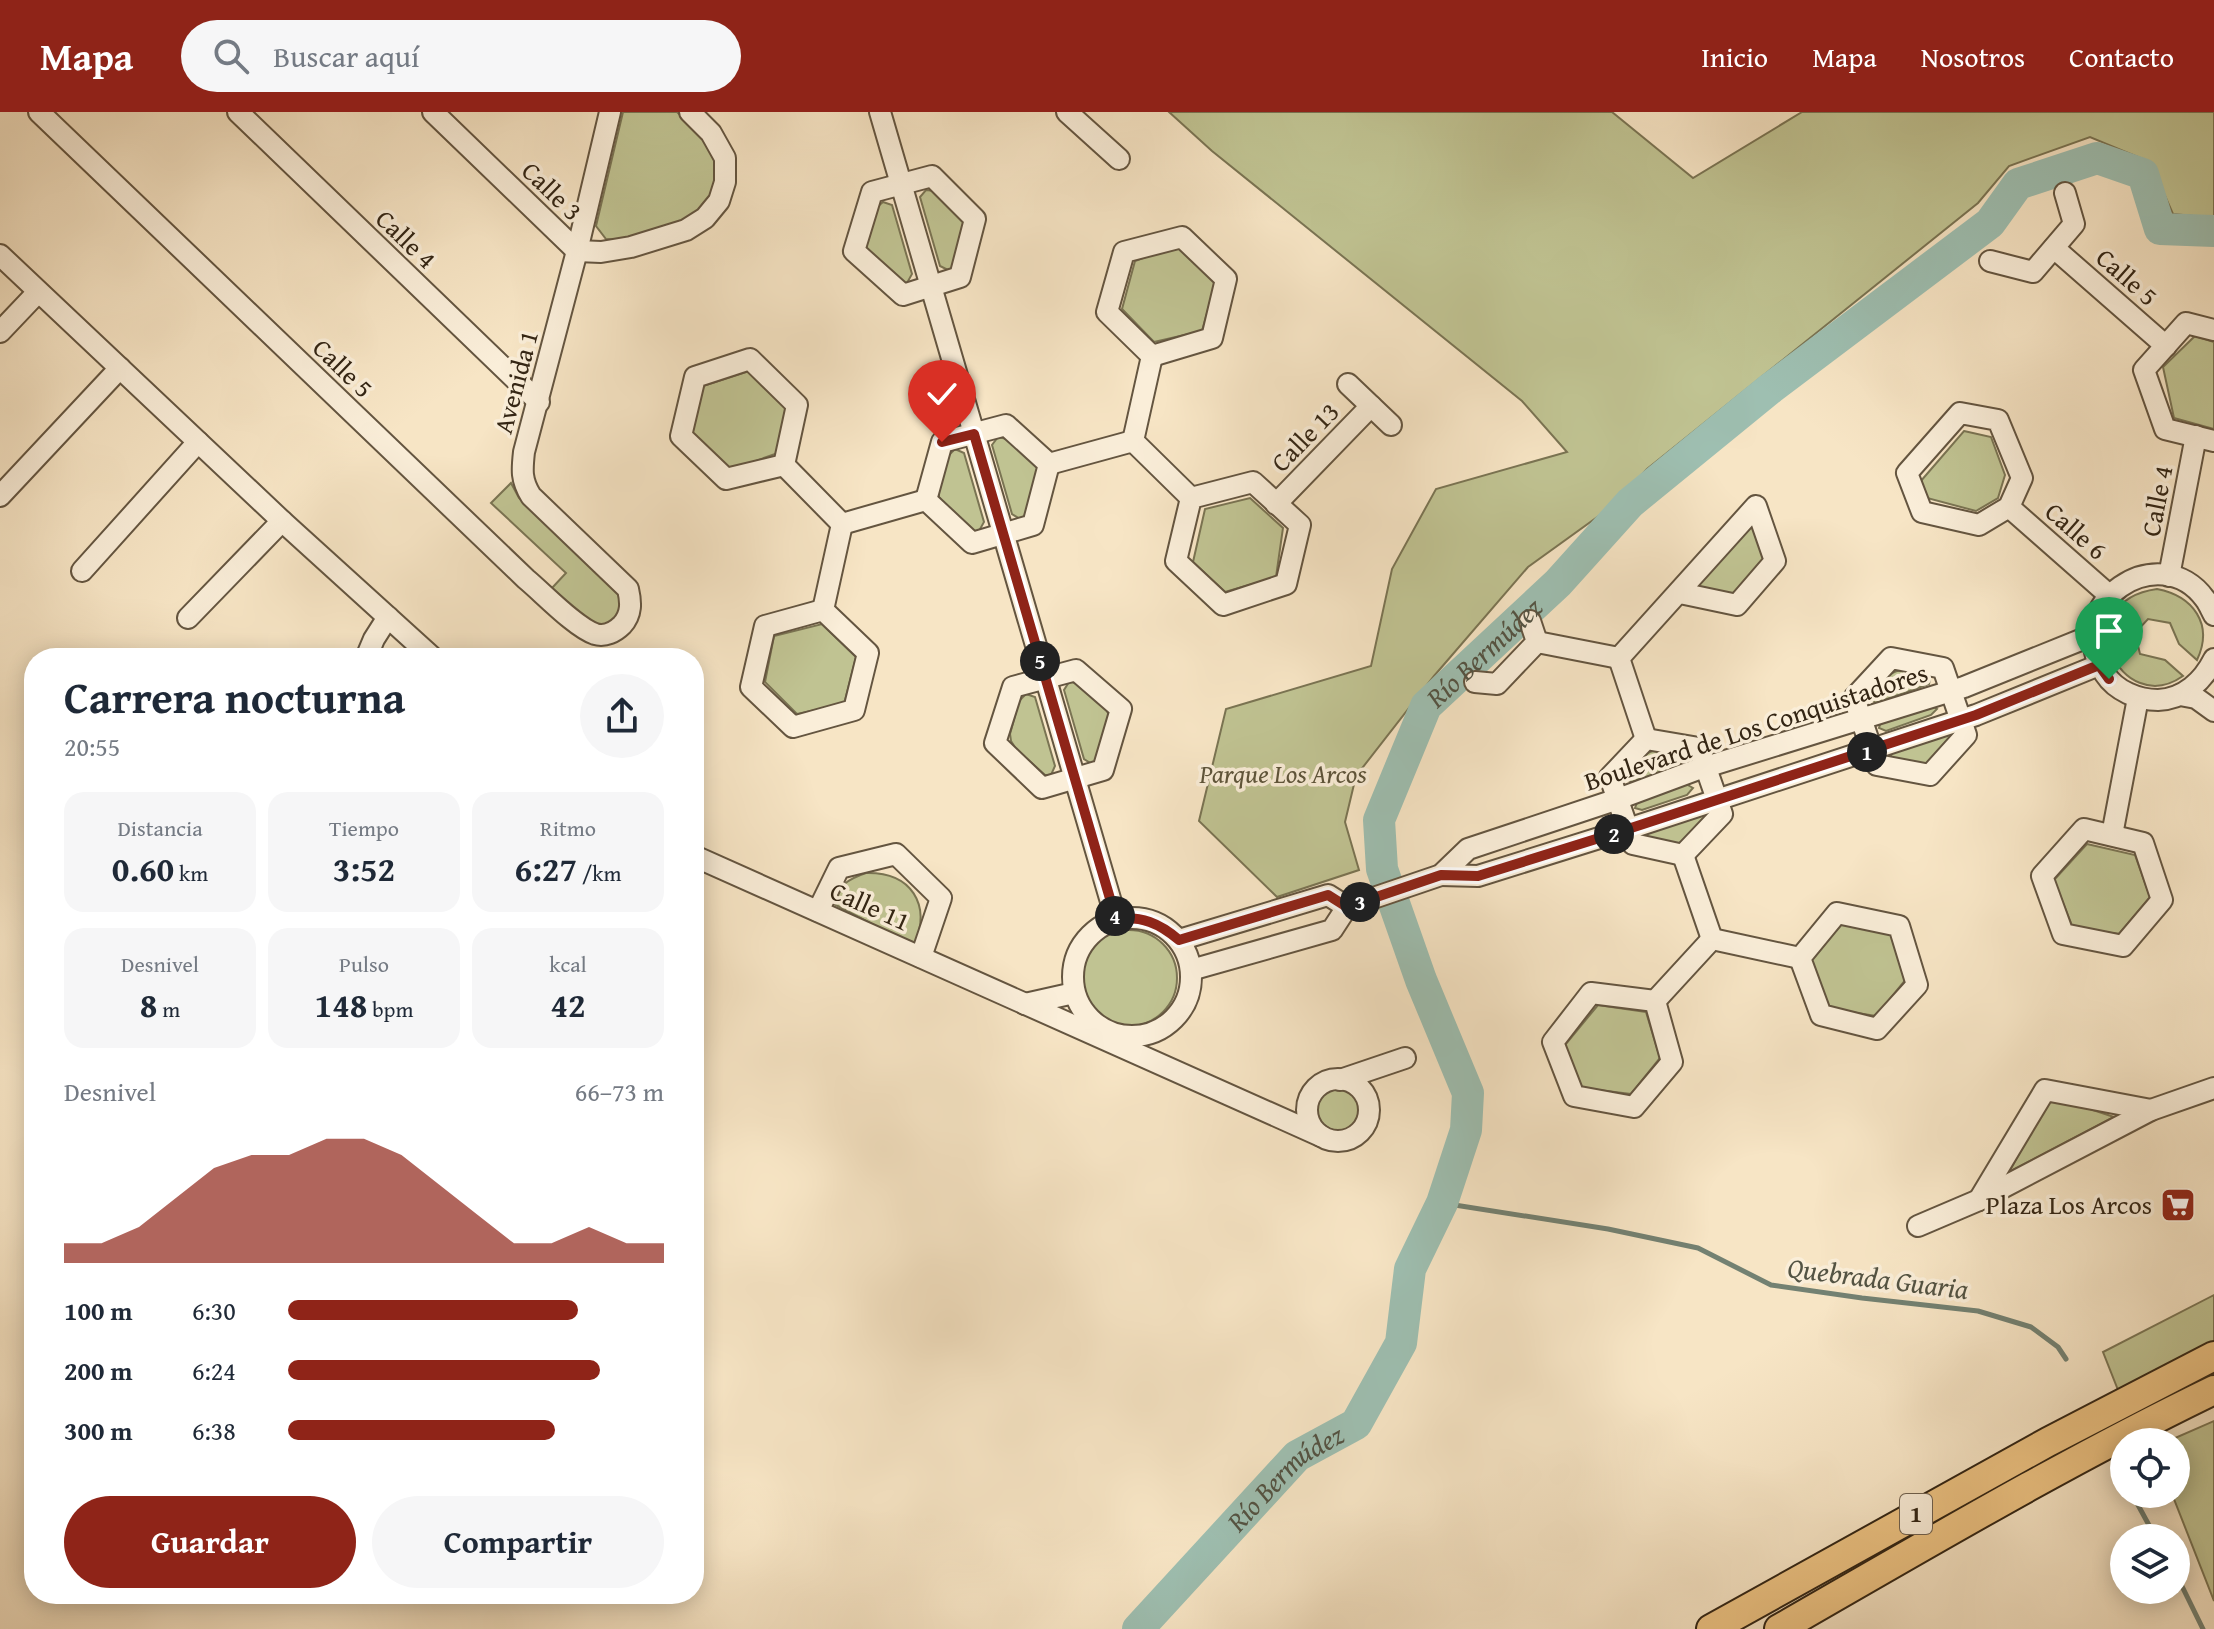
<!DOCTYPE html>
<html lang="es">
<meta charset="utf-8">
<style>
body{margin:0;font-family:"Gentium Book Plus",serif;background:#f6f6f7;color:#1f2937;height:100vh;display:flex;flex-direction:column;font-size:30px;white-space:nowrap}
*{box-sizing:border-box;margin:0}
p{font-size:26px;color:#747a83}
.icon{flex:none;width:44px;height:44px;fill:none;stroke:currentColor;stroke-width:2;stroke-linecap:round;stroke-linejoin:round}
.map{position:relative;flex:1;overflow:hidden}
.details{position:absolute;left:24px;top:536px;width:680px;height:956px;display:flex;flex-direction:column;background:#fff;border-radius:32px;box-shadow:0 4px 20px #0003}
.details>*{flex:none}
.controls{position:absolute;left:2110px;top:1316px;display:grid;gap:16px}
.controls a{display:grid;place-items:center;width:80px;height:80px;border-radius:50%;background:#fff;box-shadow:0 4px 20px #0003;font-size:40px}
.pin{position:absolute;display:grid;place-items:center;width:68px;height:68px;color:#fff;margin:-82px -34px;border-radius:50% 50% 50% 0;rotate:-45deg;box-shadow:0 0 8px #0007}
.pin .icon{rotate:45deg}
.km{position:absolute;width:40px;height:40px;margin:-20px;border-radius:50%;background:#222;color:#fff;font-size:22px;line-height:40px;text-align:center}
.round{display:grid;place-items:center;flex:none;width:84px;height:84px;border-radius:42px;background:#f6f6f7}
.head{display:flex;align-items:center;justify-content:space-between;height:136px;padding:0 40px}
h1{font-size:44px;font-weight:800;line-height:60px}
.stats{display:grid;grid-template-columns:repeat(3,1fr);gap:12px;height:136px;padding:8px 40px}
.stats div{display:grid;align-content:center;border-radius:20px;background:#f6f6f7;text-align:center}
.stats b{font-size:34px;font-weight:800}
.stats small{font-size:22px;font-weight:400}
.stats p{font-size:22px}
.chart{height:224px;padding:16px 40px}
.chart p{display:flex;justify-content:space-between}
.chart svg{width:100%;height:144px;margin-top:8px;fill:#8f2418;opacity:.7}
.primary-button{display:flex;gap:16px;margin-top:auto;padding:16px 40px}
.primary-button a{flex:1;height:92px;border-radius:48px;background:#8f2418;color:#fff;font-size:32px;font-weight:800;line-height:92px;text-align:center}
.primary-button a+a{background:#f6f6f7;color:#1f2937}
ul{padding:0 40px;list-style:none;font-size:26px}
li{display:grid;grid-template-columns:128px 96px 1fr;align-items:center;height:60px}
li i{height:20px;border-radius:10px;background:#8f2418}
header{display:flex;align-items:center;gap:48px;box-sizing:border-box;height:112px;padding:0 40px;background:#8f2418;color:#fff}
header strong{font-size:38px}
nav{display:flex;gap:44px;margin-inline-start:auto;font-size:28px}
.search{width:560px;height:72px;background:#f6f6f7;display:flex;align-items:center;gap:20px;box-sizing:border-box;padding:0 28px;border-radius:44px;color:#747a83;font-size:30px}
.map>svg:first-child{display:block}
</style>
<header>
<strong>Mapa</strong>
<div class="search"><svg class="icon" aria-label="search" viewBox="0 0 24 24"><circle cx="10" cy="10" r="6"/><path d="M15 15l6 6"/></svg>Buscar aquí</div>
<nav><a>Inicio</a><a>Mapa</a><a>Nosotros</a><a>Contacto</a></nav>
</header>
<div class="map">
<svg width="2214" height="1517" viewBox="0 0 2214 1517">
<rect width="100%" height="100%" fill="#f7e5c5"/>
<filter id="stains"><feTurbulence type="fractalNoise" baseFrequency=".0025" numOctaves="4"/><feColorMatrix values="0 0 0 0 .2 0 0 0 0 .09 0 0 0 0 .02 0 0 0 .5 -.17"/></filter>
<radialGradient id="worn" r=".72"><stop offset=".6" stop-color="#630" stop-opacity="0"/><stop offset="1" stop-color="#630" stop-opacity=".3"/></radialGradient>
<!-- green -->
<g fill="#c0c392" stroke="#7a7453" stroke-width="2">
<path d="M623 0H677L699 21 714 40 720 58 715 82 689 110 617 128 606 127 596 114Z"/>
<path d="M1169 0H1612L1693 66 1802 0H2214V106L2173 102 2150 50 2090 25 2009 54 1978 91 1647 357 1614 393 1528 455 1434 564 1356 664 1345 710 1359 758 1277 785 1199 709 1226 597 1371 554 1392 457 1436 377 1567 340 1522 289 1212 39Z"/>
<path d="M926 78 935 79 965 109 955 156 950 159 940 154 920 85Z"/>
<path d="M883 90 892 93 912 162 907 171H901L872 145 867 137V130L876 96Z"/>
<path d="M1178 133 1216 169 1202 219 1154 230 1122 197 1135 149Z"/>
<path d="M2195 224 2214 230V317L2174 306 2163 255Z"/>
<path d="M749 259 788 295 778 341 730 358 691 324 703 274Z"/>
<path d="M1964 319 1991 325 2005 363 1998 386 1976 399 1927 386 1920 370Z"/>
<path d="M998 325 1007 327 1033 350 1037 356V366L1026 403 1020 407 1012 402 992 333Z"/>
<path d="M955 337 964 341 984 410 979 419H973L944 393 939 385V377L948 344Z"/>
<path d="M511 371 519 386 618 480 622 490 617 506 602 514H593L552 476 566 461 491 391Z"/>
<path d="M1250 386 1283 416 1276 465 1225 480 1193 450 1205 397Z"/>
<path d="M1752 409 1766 445 1733 483 1693 475Z"/>
<path d="M2157 477C2193 484 2214 512 2197 548L2179 532 2170 511 2148 507 2135 521 2140 542 2165 548 2183 564C2120 608 2066 490 2157 477Z"/>
<path d="M822 512 856 545 844 592 797 602 765 570 774 524Z"/>
<path d="M1901 558 1927 563 1930 567 1929 572 1876 591 1869 587C1873 575 1888 560 1901 558Z"/>
<path d="M1069 570 1079 571 1104 594 1108 601V610L1098 648 1092 652 1084 647 1064 578Z"/>
<path d="M1026 582 1035 585 1055 654 1051 663H1045L1016 637 1011 629 1010 622 1019 589Z"/>
<path d="M1929 592 1937 597 1931 603 1886 619 1879 616 1881 609Z"/>
<path d="M1946 619 1950 622V627L1927 654 1895 649 1890 645 1893 640Z"/>
<path d="M1658 638 1683 642 1686 646 1685 652 1632 670 1626 667C1630 654 1645 639 1658 638Z"/>
<path d="M1686 672 1693 676 1687 683 1642 698 1635 696 1638 688Z"/>
<path d="M1706 702 1707 707 1684 733 1652 729 1646 724 1649 719Z"/>
<path d="M2087 732 2135 743 2150 785 2119 822 2073 816 2054 768Z"/>
<path d="M866 761C911 760 932 792 914 834L830 790C839 774 848 767 866 761Z"/>
<path d="M1842 812 1893 823 1907 866 1876 904 1826 896 1809 847Z"/>
<circle cx="1129" cy="866" r="48"/>
<path d="M1598 893 1646 900 1660 946 1631 982 1582 976 1565 933Z"/>
<circle cx="1339" cy="997" r="22"/>
<path d="M2060 987 2114 1005 2009 1060 2043 998 2050 990Z"/>
<path d="M2214 1183V1231L2118 1278 2103 1240Z"/>
<path d="M2214 1309V1489L2172 1382H2176V1330H2166Z"/>
</g>
<g fill="none" stroke-linecap="round" stroke-linejoin="round">
<!-- stream -->
<g stroke="#738172" stroke-width="5">
<path d="M1442 1091 1608 1117 1698 1136 1771 1173 1862 1186 1978 1199 2031 1215 2058 1235 2066 1247"/>
<path d="M2120 1361 2124 1368"/>
<path d="M2132 1382 2156 1426"/>
<path d="M2176 1462 2203 1517"/>
</g>
<!-- river -->
<path stroke="#9ebfb1" stroke-width="32" id="s1" d="M1138 1517 1297 1344 1356 1312 1401 1231 1410 1157 1442 1091 1466 1018 1468 981 1421 868 1382 757 1379 708 1426 594 1558 471 1630 391 1771 276 1990 111 2018 72 2097 46 2143 62 2160 117 2214 119"/>
<!-- minor casing -->
<g stroke="#645540" stroke-width="24">
<g id="minor">
<path d="M39 0 526 467C543 481 575 515 595 522 605 525 615 520 622 513 632 502 631 490 628 477L531 384C521 368 522 358 524 340L577 139 610 0"/>
<path d="M238 0 539 290"/>
<path d="M433 0 577 139 601 140 631 135 686 118 705 106 719 89 725 70V46L711 21 690 0"/>
<path d="M880 0 1116 807"/>
<path d="M1067 0 1119 47"/>
<path d="M932 64 975 107 960 165 903 183 854 139 872 80Z"/>
<path d="M1182 125 1226 167 1212 226 1152 244 1107 200 1124 140Z"/>
<path d="M2054 136 2166 234"/>
<path d="M0 143 282 409 433 546"/>
<path d="M1990 149 2033 160 2074 112 2065 81"/>
<path d="M2214 218 2186 211 2144 258 2165 317 2214 329"/>
<path d="M0 220 38 180"/>
<path d="M750 247 797 293 784 353 726 367 681 324 695 265Z"/>
<path d="M1348 272 1391 313"/>
<path d="M1960 301 1998 308 2022 366 2009 395 1979 413 1922 400 1907 361Z"/>
<path d="M1006 313 1049 352 1033 413 972 431 926 388 942 330Z"/>
<path d="M1133 329 1152 244"/>
<path d="M1049 352 1133 329 1191 386"/>
<path d="M784 353 842 412 926 388"/>
<path d="M1253 370 1300 413 1286 472 1223 493 1176 449 1191 386Z"/>
<path d="M0 384 120 256"/>
<path d="M1276 392 1371 294"/>
<path d="M2009 395 2109 483"/>
<path d="M82 459 198 330"/>
<path d="M2169 464 2196 324"/>
<path d="M823 498 868 541 854 598 793 615 751 575 765 514Z"/>
<path d="M823 498 842 412"/>
<path d="M2214 503C2211 498 2209 492 2205 487 2160 425 2058 491 2105 562 2116 579 2138 588 2158 588 2184 587 2203 569 2214 547"/>
<path d="M188 506 282 409"/>
<path d="M1537 530 1619 546"/>
<path d="M366 546 374 527 388 505"/>
<path d="M1891 546 1943 556 1966 623 1930 663 1877 653 1854 586Z"/>
<path d="M1076 558 1121 597 1103 658 1042 676 995 631 1013 575Z"/>
<path d="M1475 570 1497 572 1537 530 1530 509"/>
<path d="M2180 583 2196 586 2214 599"/>
<path d="M1646 627 1619 546 1756 394 1775 449 1737 493 1680 481"/>
<path d="M1646 627 1699 636 1722 702 1683 743 1633 732 1610 665Z"/>
<path d="M2084 717 2143 731 2162 788 2123 834 2063 822 2042 764Z"/>
<path d="M2112 723 2138 586"/>
<path d="M1683 743 1712 827 1800 846"/>
<path d="M694 744 1321 1024"/>
<path d="M1441 763 1478 764 1628 717 1976 603 2099 553"/>
<path d="M818 799 839 756 896 742 941 786 921 845"/>
<path d="M1837 801 1899 814 1917 873 1877 917 1821 903 1800 846Z"/>
<circle cx="1132" cy="865" r="59"/>
<path d="M1179 828 1328 783 1347 795"/>
<path d="M1191 858 1332 818 1347 795 1441 763 1468 737 1618 687 1696 658 1964 575 2093 523"/>
<path d="M1591 881 1655 889 1672 950 1634 995 1574 984 1553 930Z"/>
<path d="M1655 889 1712 827"/>
<path d="M1025 892 1074 881"/>
<circle cx="1338" cy="998" r="31"/>
<path d="M1340 968 1405 946"/>
<path d="M1979 1088 2045 978 2151 998"/>
<path d="M1918 1114 1979 1088 2151 998 2214 976"/>
</g>
</g>
<!-- highway casing -->
<g stroke="#332514" stroke-width="32">
<g id="highway">
<path d="M1711 1517 2048 1330 2214 1244"/>
<path d="M1779 1517C1922 1435 2065 1350 2214 1278"/>
</g>
</g>
<!-- minor -->
<use href="#minor" stroke="#faeed9" stroke-width="20"/>
<!-- highway -->
<use href="#highway" stroke="#ecc282" stroke-width="28"/>
</g>
<g fill="none" stroke-linecap="round" stroke-linejoin="round">
<!-- route casing -->
<g stroke="#fff" stroke-width="16">
<path id="route" d="M942 330 974 322 1116 807C1142 804 1159 811 1179 828L1328 783 1347 795 1441 763 1478 764 1628 717 1976 603 2099 553 2109 567"/>
</g>
<!-- route -->
<use href="#route" stroke="#8f2418" stroke-width="10"/>
</g>
<!-- icons -->
<defs>
<g id="supermarket-square" transform="scale(1.8)"><rect x="-9" y="-9" width="18" height="18" rx="4" fill="#8f2418" stroke="#faeed9"/><path d="M-6-5.5h2.5l.6 2H6L4.5 2H-2.5L-4.4-4H-6ZM-1.5 3.2a1.3 1.3 0 1 0 .1 0ZM3 3.2a1.3 1.3 0 1 0 .1 0Z" fill="#fff"/></g>
</defs>
<g fill-rule="evenodd">
<use href="#supermarket-square" x="2178" y="1093"/>
</g>
<g text-anchor="middle" stroke-width="7" stroke-linejoin="round" paint-order="stroke">
<!-- shield labels -->
<rect fill="#faeed9" stroke="#6f614f" stroke-width="2" x="1900" y="1382" width="32" height="40" rx="6"/>
<g font-size="24" font-weight="bold" fill="#332514">
<text x="1916" y="1410">1</text>
</g>
<!-- street labels -->
<g font-size="26" fill="#332514" stroke="#faeed9">
<text transform="translate(552 79) rotate(44)" y="9">Calle 3</text>
<text transform="translate(406 127) rotate(44)" y="9">Calle 4</text>
<text transform="translate(2127 165) rotate(41)" y="9">Calle 5</text>
<text transform="translate(343 256) rotate(44)" y="9">Calle 5</text>
<text transform="translate(516 270) rotate(-75)" y="9">Avenida 1</text>
<text transform="translate(1305 325) rotate(-46)" y="9">Calle 13</text>
<text transform="translate(2157 389) rotate(-79)" y="9">Calle 4</text>
<text transform="translate(2076 419) rotate(41)" y="9">Calle 6</text>
<text transform="translate(1756 615) rotate(-18)" y="9">Boulevard de Los Conquistadores</text>
<text transform="translate(870 794) rotate(24)" y="9">Calle 11</text>
</g>
<!-- park labels -->
<g font-size="26" font-style="italic" fill="#5d543a" stroke="#faeed9">
<text x="1283" y="671">Parque Los Arcos</text>
</g>
<!-- poi labels -->
<g font-size="26" fill="#332514" stroke="#faeed9" text-anchor="end">
<text x="2152" y="1102">Plaza Los Arcos</text>
</g>
<!-- water labels -->
<g font-size="28" font-style="italic" fill="#535343" stroke="#faeed9">
<text dy="10" stroke="none"><textPath href="#s1" startOffset="1148">Río Bermúdez</textPath></text>
<text transform="translate(1878 1166) rotate(7)" y="10">Quebrada Guaria</text>
<text dy="10" stroke="none"><textPath href="#s1" startOffset="212">Río Bermúdez</textPath></text>
</g>
</g>
<rect width="100%" height="100%" filter="url(#stains)"/>
<rect width="100%" height="100%" fill="url(#worn)"/>
</svg>
<div class="controls">
<a><svg class="icon" aria-label="locate" viewBox="0 0 24 24"><circle cx="12" cy="12" r="6"/><path d="M12 2v4M12 18v4M2 12h4M18 12h4"/></svg></a>
<a><svg class="icon" aria-label="layers" viewBox="0 0 24 24"><path d="M12 4l9 5-9 5-9-5zM3 14l9 5 9-5"/></svg></a>
</div>
<div class="pin" style="left:2109px;top:567px;background:#1e9e55"><svg class="icon" aria-label="arrive" viewBox="0 0 24 24"><path d="M6 21V4h12l-3 4 3 4H6"/></svg></div>
<div class="pin" style="left:942px;top:330px;background:#d93025"><svg class="icon" aria-label="check" viewBox="0 0 24 24"><path d="M5 12l5 5 9-10"/></svg></div>
<b class="km" style="left:1867px;top:640px">1</b>
<b class="km" style="left:1614px;top:722px">2</b>
<b class="km" style="left:1360px;top:790px">3</b>
<b class="km" style="left:1115px;top:804px">4</b>
<b class="km" style="left:1040px;top:549px">5</b>
<section class="details">
<div class="head"><div><h1>Carrera nocturna</h1><p>20:55</p></div><a class="round"><svg class="icon" aria-label="share" viewBox="0 0 24 24"><path d="M12 15V3M7 8l5-5 5 5M5 13v7h14v-7"/></svg></a></div>
<div class="stats">
<div><p>Distancia</p><b>0.60<small> km</small></b></div>
<div><p>Tiempo</p><b>3:52</b></div>
<div><p>Ritmo</p><b>6:27<small> /km</small></b></div>
</div>
<div class="stats">
<div><p>Desnivel</p><b>8<small> m</small></b></div>
<div><p>Pulso</p><b>148<small> bpm</small></b></div>
<div><p>kcal</p><b>42</b></div>
</div>
<div class="chart"><p><span>Desnivel</span>66–73 m</p>
<svg viewBox="0 0 160 44" preserveAspectRatio="none"><path d="M0 44V38L10 38L20 33L30 24L40 15L50 11L60 11L70 6L80 6L90 11L100 20L110 29L120 38L130 38L140 33L150 38L160 38V44z"/></svg>
</div>
<ul>
<li><b>100 m</b>6:30<i style="width:77%"></i></li>
<li><b>200 m</b>6:24<i style="width:83%"></i></li>
<li><b>300 m</b>6:38<i style="width:71%"></i></li>
</ul>
<div class="primary-button"><a>Guardar</a><a>Compartir</a></div>
</section>
</div>
